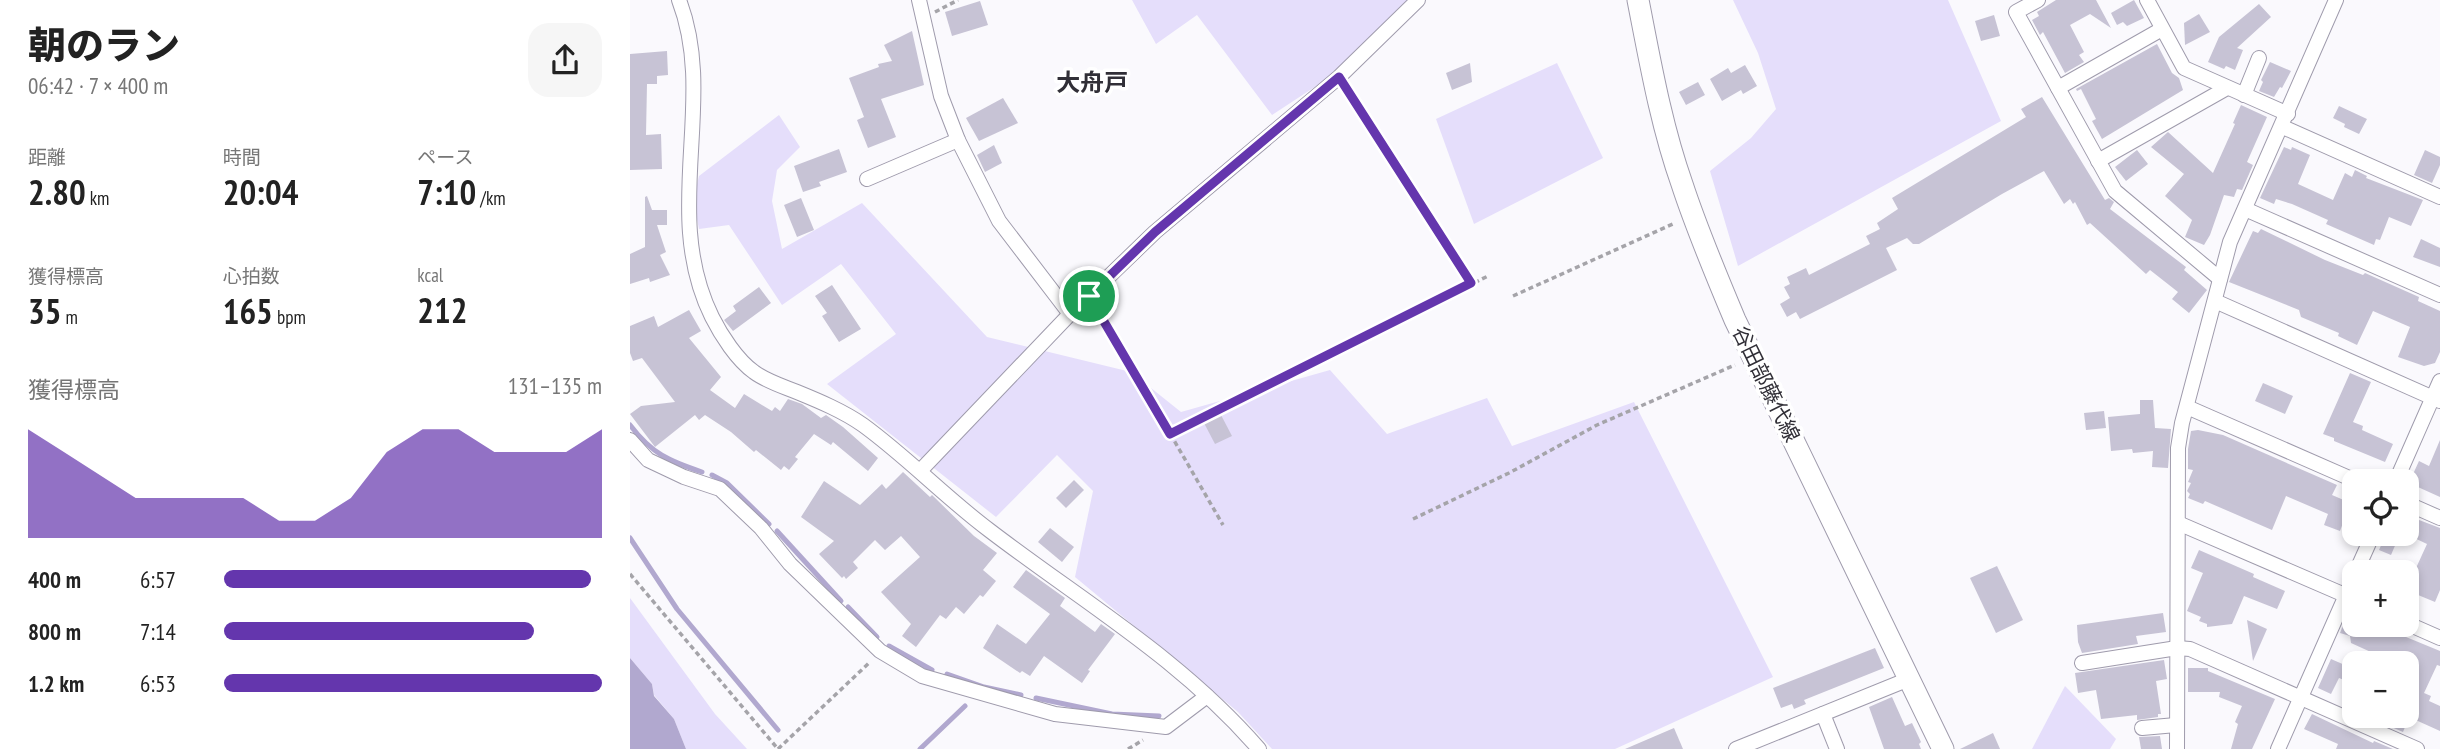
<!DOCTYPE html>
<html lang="ja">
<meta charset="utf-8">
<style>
body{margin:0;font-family:"PT Sans Narrow","Noto Sans JP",sans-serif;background:#f6f6f6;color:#222;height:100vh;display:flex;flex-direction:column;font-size:26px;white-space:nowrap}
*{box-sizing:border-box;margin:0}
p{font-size:23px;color:#767676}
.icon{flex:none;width:38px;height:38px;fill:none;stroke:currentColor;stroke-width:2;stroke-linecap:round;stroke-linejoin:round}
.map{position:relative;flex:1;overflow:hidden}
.drawer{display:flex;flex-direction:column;background:#fff;width:630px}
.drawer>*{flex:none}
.buttons{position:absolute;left:1712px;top:469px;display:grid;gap:14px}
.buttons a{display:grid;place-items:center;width:77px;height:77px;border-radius:14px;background:#fff;box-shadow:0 4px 10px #0003;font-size:35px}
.pin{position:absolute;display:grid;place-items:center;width:60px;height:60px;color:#fff;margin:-30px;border:4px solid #fff;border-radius:50%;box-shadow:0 2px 7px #0007}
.round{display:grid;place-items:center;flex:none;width:74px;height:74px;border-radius:21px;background:#f6f6f6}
.headline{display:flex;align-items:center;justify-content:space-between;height:119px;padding:0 28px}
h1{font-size:38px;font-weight:800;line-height:52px}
.figures{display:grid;grid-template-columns:repeat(3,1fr);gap:10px;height:119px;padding:7px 28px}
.figures div{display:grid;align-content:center}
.figures b{font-size:35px;font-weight:800}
.figures small{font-size:19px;font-weight:400}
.figures p{font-size:19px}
.chart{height:196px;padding:14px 28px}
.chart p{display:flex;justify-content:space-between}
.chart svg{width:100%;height:126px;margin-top:7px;fill:#6436ad;opacity:.7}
ul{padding:0 28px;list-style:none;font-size:23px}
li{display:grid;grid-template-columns:112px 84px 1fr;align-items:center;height:52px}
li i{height:18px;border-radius:9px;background:#6436ad}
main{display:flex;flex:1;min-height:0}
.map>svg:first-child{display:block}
</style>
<main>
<section class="drawer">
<div class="headline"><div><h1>朝のラン</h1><p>06:42 · 7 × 400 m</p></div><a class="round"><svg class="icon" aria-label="share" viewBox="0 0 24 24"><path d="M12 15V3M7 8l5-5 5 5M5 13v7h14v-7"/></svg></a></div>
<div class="figures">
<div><p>距離</p><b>2.80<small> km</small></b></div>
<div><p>時間</p><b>20:04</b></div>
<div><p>ペース</p><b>7:10<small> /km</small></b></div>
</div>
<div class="figures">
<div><p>獲得標高</p><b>35<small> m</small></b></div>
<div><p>心拍数</p><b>165<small> bpm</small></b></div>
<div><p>kcal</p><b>212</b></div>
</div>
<div class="chart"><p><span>獲得標高</span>131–135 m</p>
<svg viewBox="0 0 160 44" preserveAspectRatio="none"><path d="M0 44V6L10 14L20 22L30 30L40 30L50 30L60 30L70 38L80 38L90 30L100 14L110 6L120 6L130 14L140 14L150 14L160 6V44z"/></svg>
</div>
<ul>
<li><b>400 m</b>6:57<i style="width:97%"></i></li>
<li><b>800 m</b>7:14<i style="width:82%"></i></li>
<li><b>1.2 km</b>6:53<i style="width:100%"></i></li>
</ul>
</section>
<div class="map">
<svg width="1810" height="749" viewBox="0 0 1810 749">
<rect width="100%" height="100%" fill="#faf9fd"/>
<!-- green -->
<g fill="#e5defb">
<path d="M502 0H777L703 75 642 115 567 15 526 44Z"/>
<path d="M1103 0H1318L1371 121 1108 266 1080 171 1121 138 1146 109 1128 53Z"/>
<path d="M927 63 973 158 844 224 806 119Z"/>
<path d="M149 115 170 147 147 170 142 201 152 249 232 203 357 337 501 372 551 412 700 370 757 434 857 398 882 446 1004 402 1143 677 985 749H642L608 712 445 577 463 491 427 455 366 517 197 384 266 334 211 264 152 305 99 225 69 229 63 200 69 176Z"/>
<path d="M0 598 85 714 117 749H56L44 719 24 695 22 684 0 658Z"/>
<path d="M1435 686 1486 739 1480 749H1402Z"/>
</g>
<!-- water -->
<path fill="#b1a8cf" d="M0 658 22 684 24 696 44 719 56 749H0Z"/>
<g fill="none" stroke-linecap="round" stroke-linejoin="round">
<!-- stream -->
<g stroke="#b1a8cf" stroke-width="5">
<path d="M0 425C22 454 39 461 72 472"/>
<path d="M82 475 97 483 139 524"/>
<path d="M147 531 211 601"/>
<path d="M0 538 47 609 148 730"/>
<path d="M218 607 247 637"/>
<path d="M259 646 302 670"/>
<path d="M317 674 354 687 391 695"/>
<path d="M406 698 482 714 529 716"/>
<path d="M290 749 335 706"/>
</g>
</g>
<!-- building -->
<g fill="#c7c3d5">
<path d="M1426 0H1466L1481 28 1460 14 1440 25 1454 52 1449 55 1454 62 1435 73 1413 32 1410 35 1402 20 1409 16 1407 12Z"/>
<path d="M1504 0 1514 18 1497 26 1493 22 1487 25 1481 13Z"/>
<path d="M350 1 358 25 322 36 315 12Z"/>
<path d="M1629 4 1641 17 1607 48 1613 50 1605 70 1596 66 1594 69 1578 62 1589 37Z"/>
<path d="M1569 14 1580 32 1555 45 1554 23Z"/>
<path d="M1364 15 1370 36 1351 41 1345 21Z"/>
<path d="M282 31 294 85 251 99 266 137 238 148 227 120 234 117 219 78 249 67 248 64 262 61 254 45Z"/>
<path d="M1527 44 1542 73 1549 78 1553 90 1472 139 1462 121 1466 119 1451 89 1447 91 1446 89Z"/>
<path d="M37 51 38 75 27 76V84H17L16 135 31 134 32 169 0 170V54Z"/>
<path d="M1640 62 1661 71 1652 88 1650 87 1644 97 1629 91 1633 82 1631 80Z"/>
<path d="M840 63 842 82 822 90 816 73Z"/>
<path d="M1115 65 1127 86 1113 94 1111 90 1092 101 1080 79 1098 68 1101 73Z"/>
<path d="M1068 82 1075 95 1056 105 1049 92Z"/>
<path d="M1412 97 1475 200 1479 198 1484 202 1480 209 1556 267 1554 270 1577 290 1559 313 1542 299 1548 292 1520 270 1516 274 1460 223 1457 225 1445 202 1443 204 1440 199 1434 204 1414 171 1372 194 1289 244H1283L1277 238 1256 248 1267 270 1170 319 1166 312 1157 317 1150 304 1160 298 1154 287 1160 284 1157 277 1176 268 1179 275 1240 244 1236 236 1250 229 1247 223 1268 209 1262 198 1396 117 1391 109Z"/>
<path d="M373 98 388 123 349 141 336 118Z"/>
<path d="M1611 105 1637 117 1617 162 1623 165 1612 190 1607 189 1604 197 1594 195 1580 235 1574 245 1555 237 1562 220 1535 196 1554 174 1521 147 1538 132 1583 173 1605 124 1603 123Z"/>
<path d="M1709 106 1737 119 1729 134 1714 127 1715 124 1703 118Z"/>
<path d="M364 145 372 163 355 172 347 155Z"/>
<path d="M1654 147 1661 150 1662 147 1680 155 1668 184 1703 200 1715 173 1722 177 1725 170 1737 176 1736 178 1793 200 1781 226 1759 217 1750 240 1746 239 1744 245 1696 224 1698 220 1662 204 1646 199 1644 204 1630 198Z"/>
<path d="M209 149 217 172 189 182 191 186 173 192 164 166Z"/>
<path d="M1507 150 1518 164 1496 181 1485 167Z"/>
<path d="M1795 150 1810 157V165L1802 183 1784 175Z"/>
<path d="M17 196 22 210H37V225H27L36 252 30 255 40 275 20 282 19 278 0 284V254L15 247V197Z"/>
<path d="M171 198 184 230 167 237 154 205Z"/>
<path d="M1631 229 1695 260 1733 275 1735 273 1789 297 1788 301 1810 311V352L1805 363 1794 366 1768 357 1780 327 1743 311 1727 345 1708 336 1709 333 1671 317 1669 310 1599 282 1623 231 1628 233Z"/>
<path d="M1791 239 1810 248V267L1783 257Z"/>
<path d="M202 285 231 329 209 342 192 316 197 313 185 296Z"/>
<path d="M129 287 141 303 103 331 94 320 106 311 103 306Z"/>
<path d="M59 310 71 331 59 338 91 377 80 390 105 408 114 394 142 411 145 407 150 411 158 399 172 404 191 418 196 415 213 427 248 458 238 471 203 442 201 445 184 434 165 457 168 459 159 470 154 466 151 470 126 450 124 452 101 432 75 415 69 420 65 415 25 447 0 414 11 406 45 402 12 358 3 361 0 353V326L24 316 28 327Z"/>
<path d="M1720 373 1741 382 1723 422 1733 426 1732 430 1763 444 1755 462 1704 441V438L1693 434Z"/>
<path d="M1633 383 1663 396 1655 414 1625 401Z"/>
<path d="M1510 400H1523L1525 428 1541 429 1538 468 1522 467 1523 451 1503 453 1502 449 1481 451 1478 417 1510 414Z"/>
<path d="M1474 411 1476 428 1456 430 1454 413Z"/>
<path d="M591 415 602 436 585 444 574 423Z"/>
<path d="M1568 430 1593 435 1707 485 1702 495 1723 504 1715 525 1713 523 1710 531 1694 525 1698 514 1656 496 1642 530 1575 501 1573 504 1558 498 1560 494 1557 491 1561 483 1558 482 1563 470 1558 469V449L1561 431Z"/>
<path d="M1810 440V497L1779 483 1789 461 1799 466Z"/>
<path d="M273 472 300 497 302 495 344 536 367 553 353 570 366 581 353 597 350 595 334 614 326 607 316 619 310 615 286 647 272 636 281 624 251 592 290 557 271 536 255 550 245 540 223 562 228 568 216 579 214 576 212 578 189 554 204 541 171 517 194 481 230 505 252 484 256 489Z"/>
<path d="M444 480 454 490 436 508 426 498Z"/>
<path d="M1776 515 1810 528V590L1805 602 1776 590 1797 544 1776 534Z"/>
<path d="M420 528 444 547 432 562 408 542Z"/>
<path d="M1756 534H1770L1761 555 1749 550Z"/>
<path d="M1569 550 1624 574 1623 577 1655 591 1647 609 1614 596 1602 624 1577 627V624L1569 621 1571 617 1557 611 1573 573 1561 568Z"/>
<path d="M1367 566 1393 620 1366 633 1340 578Z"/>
<path d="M396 570 435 598 430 606 465 632 471 624 485 634 458 670 460 671 452 683 414 656 400 676 392 671 390 673 353 648 367 624 396 644 420 614 383 587Z"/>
<path d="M1533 613 1536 632 1506 636 1508 644 1452 653 1448 642 1447 625Z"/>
<path d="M1617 620 1637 629 1623 661Z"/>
<path d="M1713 625H1747L1810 651V666L1807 665 1794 693 1801 696 1799 701 1810 706V731L1779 717 1773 732 1752 723 1756 716H1777L1776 663H1765L1721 643 1720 636 1710 633Z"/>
<path d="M1245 648 1254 668 1174 700 1176 704 1164 709 1162 704 1151 708 1143 688Z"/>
<path d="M1701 659 1724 669V684L1709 678 1701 694 1688 688Z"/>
<path d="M1534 660 1537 679 1526 681 1531 714H1528V717L1507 720V715L1471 719 1466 690 1448 693 1445 673Z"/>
<path d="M1558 668H1578V671L1645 699 1622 749H1601L1608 724 1605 722 1612 706 1589 697 1590 692H1558Z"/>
<path d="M1262 697 1275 726 1282 723 1291 742 1289 744 1291 749H1254L1239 707Z"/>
<path d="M1682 714 1743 743 1744 741 1763 749H1706L1708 744 1674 729Z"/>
<path d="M1044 728 1053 749H995Z"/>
<path d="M1363 733 1370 749H1330Z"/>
<path d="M1530 736 1532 749H1511L1509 737Z"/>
</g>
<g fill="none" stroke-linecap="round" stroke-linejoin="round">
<!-- street casing -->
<g stroke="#9f9bac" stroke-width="16">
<g id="street">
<path d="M49 0C88 101 30 212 82 317 91 335 107 360 124 372 136 381 152 386 167 392 189 401 213 411 233 425 277 457 315 497 359 530 453 602 550 658 629 749"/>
<path d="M289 0 311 96 328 140 369 221 440 314"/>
<path d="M1408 0 1386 12 1485 191 1590 279"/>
<path d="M1517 0 1554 68 1658 114"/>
<path d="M1428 88 1532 29"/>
<path d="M1614 95 1629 58"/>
<path d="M1653 127 1810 197"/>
<path d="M1468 161 1597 88"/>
<path d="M237 179 328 140"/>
<path d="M1615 209 1810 295"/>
<path d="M1585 301 1810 401"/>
<path d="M1557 407 1726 481"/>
<path d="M0 440 18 460 54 477 90 489 131 528 160 564 250 651 292 676 425 714 536 727 577 696"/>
<path d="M290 471 440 314 525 232 709 77 788 0"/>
<path d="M1766 481 1810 381"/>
<path d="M1776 503 1810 518"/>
<path d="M1548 523 1724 599"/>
<path d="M1726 572 1743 534"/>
<path d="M1776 623 1810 638"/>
<path d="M1452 663 1547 648 1560 649 1787 749"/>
<path d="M1193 714 1207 749"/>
<path d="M1512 728 1546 725"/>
<path d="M1106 749 1279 679"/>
<path d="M1547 749 1548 448 1552 423 1600 242 1706 0"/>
<path d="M1648 749 1724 577"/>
</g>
</g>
<!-- secondary casing -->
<g stroke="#9f9bac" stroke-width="23">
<path id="secondary" d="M1008 0C1020 61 1031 125 1052 184 1067 230 1086 275 1105 320L1313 749"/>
</g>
<!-- path -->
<g stroke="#a5a4a9" stroke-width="3.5" stroke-dasharray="5 3.5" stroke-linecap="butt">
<path d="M305 12 328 0"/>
<path d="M716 88 841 283"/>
<path d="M883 296 1045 223"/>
<path d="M468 309 593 525"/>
<path d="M540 434 858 276"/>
<path d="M783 519 879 473 967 425 1105 365"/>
<path d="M0 574 148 749"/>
<path d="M148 749 239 663"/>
<path d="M498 749 513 740"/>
</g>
<!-- street -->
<use href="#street" stroke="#fff" stroke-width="14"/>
<!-- secondary -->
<use href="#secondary" stroke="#fff" stroke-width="21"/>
</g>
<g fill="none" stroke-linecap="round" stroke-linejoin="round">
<!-- route casing -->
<g stroke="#fff" stroke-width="14">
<path id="route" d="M709 77 841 283 540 434 459 296 525 232Z"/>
</g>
<!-- route -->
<use href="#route" stroke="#6436ad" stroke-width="9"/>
</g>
<g text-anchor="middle" stroke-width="7" stroke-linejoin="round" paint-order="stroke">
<!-- street labels -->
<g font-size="21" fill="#312f37" stroke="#fff">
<text transform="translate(1136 384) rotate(64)" y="7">谷田部藤代線</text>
</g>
<!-- quarter labels -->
<g font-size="24" font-weight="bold" fill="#312f37" stroke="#fff">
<text x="462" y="91">大舟戸</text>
</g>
</g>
</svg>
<div class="buttons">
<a><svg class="icon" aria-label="locate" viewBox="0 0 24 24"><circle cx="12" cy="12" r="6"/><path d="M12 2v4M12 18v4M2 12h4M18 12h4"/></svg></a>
<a>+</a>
<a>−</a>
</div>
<div class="pin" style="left:459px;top:296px;background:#1e9e55"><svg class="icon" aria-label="arrive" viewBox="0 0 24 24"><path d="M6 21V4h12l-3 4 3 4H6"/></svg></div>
</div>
</main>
